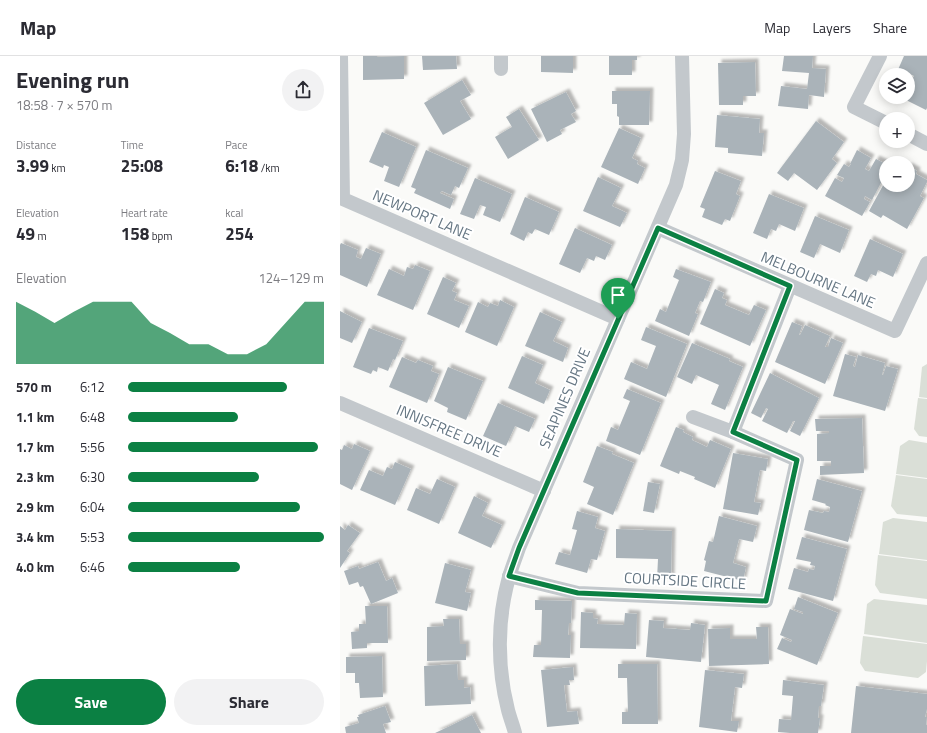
<!DOCTYPE html>
<meta charset="utf-8">
<style>
body{margin:0;font-family:"Titillium Web",sans-serif;background:#f2f2f3;color:#2b2b33;height:100vh;display:flex;flex-direction:column;font-size:15px;white-space:nowrap}
*{box-sizing:border-box;margin:0}
p{font-size:13px;color:#7c7c81}
.icon{flex:none;width:22px;height:22px;fill:none;stroke:currentColor;stroke-width:2;stroke-linecap:round;stroke-linejoin:round}
.map{position:relative;flex:1;overflow:hidden}
.side{display:flex;flex-direction:column;background:#fff;width:340px}
.side>*{flex:none}
.buttons{position:absolute;left:539px;top:12px;display:grid;gap:8px}
.buttons a{display:grid;place-items:center;width:36px;height:36px;border-radius:50%;background:#fff;box-shadow:0 2px 10px #0003;font-size:20px}
.pin{position:absolute;display:grid;place-items:center;width:34px;height:34px;color:#fff;margin:-41px -17px;border-radius:50% 50% 50% 0;rotate:-45deg;box-shadow:0 0 4px #0007}
.pin .icon{rotate:45deg}
.round{display:grid;place-items:center;flex:none;width:42px;height:42px;border-radius:21px;background:#f2f2f3}
.overview{display:flex;align-items:center;justify-content:space-between;height:68px;padding:0 16px}
h1{font-size:22px;font-weight:700;line-height:30px}
.figures{display:grid;grid-template-columns:repeat(3,1fr);gap:6px;height:68px;padding:4px 16px}
.figures div{display:grid;align-content:center}
.figures b{font-size:17px;font-weight:700}
.figures small{font-size:11px;font-weight:400}
.figures p{font-size:11px}
.chart{height:112px;padding:8px 16px}
.chart p{display:flex;justify-content:space-between}
.chart svg{width:100%;height:72px;margin-top:4px;fill:#0b8043;opacity:.7}
.button{display:flex;gap:8px;margin-top:auto;padding:8px 16px}
.button a{flex:1;height:46px;border-radius:24px;background:#0b8043;color:#fff;font-size:16px;font-weight:700;line-height:46px;text-align:center}
.button a+a{background:#f2f2f3;color:#2b2b33}
ul{padding:0 16px;list-style:none;font-size:13px}
li{display:grid;grid-template-columns:64px 48px 1fr;align-items:center;height:30px}
li i{height:10px;border-radius:5px;background:#0b8043}
header{display:flex;align-items:center;gap:24px;box-sizing:border-box;height:56px;padding:0 20px;background:#fff;border-bottom:1px solid #e1e1e2}
header strong{font-size:19px}
nav{display:flex;gap:22px;margin-inline-start:auto;font-size:14px}
main{display:flex;flex:1;min-height:0}
.map>svg:first-child{display:block}
</style>
<header>
<strong>Map</strong>
<nav><a>Map</a><a>Layers</a><a>Share</a></nav>
</header>
<main>
<section class="side">
<div class="overview"><div><h1>Evening run</h1><p>18:58 · 7 × 570 m</p></div><a class="round"><svg class="icon" aria-label="share" viewBox="0 0 24 24"><path d="M12 15V3M7 8l5-5 5 5M5 13v7h14v-7"/></svg></a></div>
<div class="figures">
<div><p>Distance</p><b>3.99<small> km</small></b></div>
<div><p>Time</p><b>25:08</b></div>
<div><p>Pace</p><b>6:18<small> /km</small></b></div>
</div>
<div class="figures">
<div><p>Elevation</p><b>49<small> m</small></b></div>
<div><p>Heart rate</p><b>158<small> bpm</small></b></div>
<div><p>kcal</p><b>254</b></div>
</div>
<div class="chart"><p><span>Elevation</span>124–129 m</p>
<svg viewBox="0 0 160 44" preserveAspectRatio="none"><path d="M0 44V6L10 12L20 19L30 12L40 6L50 6L60 6L70 19L80 25L90 32L100 32L110 38L120 38L130 32L140 19L150 6L160 6V44z"/></svg>
</div>
<ul>
<li><b>570 m</b>6:12<i style="width:81%"></i></li>
<li><b>1.1 km</b>6:48<i style="width:56%"></i></li>
<li><b>1.7 km</b>5:56<i style="width:97%"></i></li>
<li><b>2.3 km</b>6:30<i style="width:67%"></i></li>
<li><b>2.9 km</b>6:04<i style="width:88%"></i></li>
<li><b>3.4 km</b>5:53<i style="width:100%"></i></li>
<li><b>4.0 km</b>6:46<i style="width:57%"></i></li>
</ul>
<div class="button"><a>Save</a><a>Share</a></div>
</section>
<div class="map">
<svg width="587" height="677" viewBox="0 0 587 677">
<defs>
<filter id="shadow"><feDropShadow dx="3.5" dy="-3.5" stdDeviation="1" flood-color="#0004"/></filter>
</defs>
<rect width="100%" height="100%" fill="#fafaf8"/>
<!-- green -->
<g fill="#dadfd7">
<path d="M587 308V342L579 341 582 311Z"/>
<path d="M578 342 587 343V381L579 380 574 373Z"/>
<path d="M569 384 587 387V422L556 418 560 390Z"/>
<path d="M556 419 587 423V461L557 458 551 450Z"/>
<path d="M553 462 587 466V504L539 498 543 466Z"/>
<path d="M538 499 587 505V543L540 537 535 529Z"/>
<path d="M534 543 587 549V587L524 578 527 548Z"/>
<path d="M523 580 587 588V605L586 616 578 622 525 615 520 607Z"/>
</g>
<!-- building -->
<g fill="#aab3b9" filter="url(#shadow)">
<path d="M23 0H37V1L64 0V23L23 24Z"/>
<path d="M82 0H116L117 13 83 14Z"/>
<path d="M201 0H233V17L201 16Z"/>
<path d="M269 0H297V4H292V19H269Z"/>
<path d="M444 0H473L472 12 486 13 484 41 469 39 468 53 438 50 441 30 467 33 469 17 442 15Z"/>
<path d="M564 0H587V52L586 54 560 41H568V22L572 24 574 20 568 17 567 19H562L557 16Z"/>
<path d="M415 6 416 40H403V49H379L378 7Z"/>
<path d="M122 24 131 39 120 45 131 63 103 79 84 47Z"/>
<path d="M272 35H310L309 69H279V61L277 60V48H272Z"/>
<path d="M226 36 236 55 231 58 236 66 220 74 222 78 207 86 191 53Z"/>
<path d="M179 53 199 84 168 103 155 81 172 71 166 61Z"/>
<path d="M377 59 420 63 419 77H424L422 100 388 97V92L375 91Z"/>
<path d="M476 65 504 86 492 103 497 107 477 134 454 117 448 125 437 117Z"/>
<path d="M279 72 301 82 292 102 298 105 297 108 305 112 298 128 261 111Z"/>
<path d="M42 76 76 91 59 131 44 125 49 111 44 109 43 112 29 106Z"/>
<path d="M86 94 128 112 119 132 115 130 111 139 102 135 100 137 114 143 110 153 74 137 76 133 71 131Z"/>
<path d="M517 94 531 102 525 113 529 115 536 103 546 108V117L532 144 525 140 524 143 530 146 522 160 485 140 495 122 502 126 504 122 497 119 504 108 509 111 511 108H510Z"/>
<path d="M568 110 577 115 576 118 587 124V126L580 140 584 142 567 173 543 159 541 162 529 155 546 124V129H568Z"/>
<path d="M375 115 401 125 396 138 400 140 390 165 385 163 382 169 362 161 365 153 360 151Z"/>
<path d="M258 121 281 132 272 150 287 157 280 171 243 155Z"/>
<path d="M135 122 172 138 160 166 143 159 146 151 140 149 134 163 120 158Z"/>
<path d="M429 138 464 152 455 175 439 168 436 175 431 173 427 183 413 177Z"/>
<path d="M185 141 219 156 209 179 195 173 192 178 188 176 184 185 170 178Z"/>
<path d="M475 160 509 174 500 197 480 188 474 202 460 196Z"/>
<path d="M235 172 272 189 265 204 256 200 254 205 247 202 240 217 219 208Z"/>
<path d="M530 183 563 198 553 221 538 214 536 220 531 218 527 226 514 220Z"/>
<path d="M1 187 18 194 16 201 21 203 26 192 41 198 27 231 0 219V189Z"/>
<path d="M75 209 90 215 73 254 37 239 49 213 64 220 67 211 73 213Z"/>
<path d="M336 213 371 226 363 246 360 245 355 257 358 258 349 280 315 265 320 253 326 256 339 224 333 221Z"/>
<path d="M103 221 116 227 112 235 117 237 114 244 129 250 119 272 87 258Z"/>
<path d="M375 233 384 237 382 242 387 244 385 249 409 259 414 249 426 254 410 290 360 268Z"/>
<path d="M160 244 174 251 157 290 125 276 138 246 148 251 150 247 158 250Z"/>
<path d="M0 255 22 266 12 287 0 282Z"/>
<path d="M200 256 222 266 213 285 228 292 223 306 185 290Z"/>
<path d="M452 266 462 270 459 279H460L465 269 490 280 485 291H488L491 282 503 287 485 328 435 306Z"/>
<path d="M306 271 347 288 326 341 284 323 291 306 307 313 316 290 301 284Z"/>
<path d="M29 272 63 285 55 304 53 303 48 315 38 311 37 316 33 314 31 318 13 311Z"/>
<path d="M352 287 390 303 389 305 403 311 385 354 371 348 379 329 356 319 352 328 337 321Z"/>
<path d="M505 298 516 301 513 310 515 311 518 299 545 307 542 319H543L546 310 558 313 545 355 493 340Z"/>
<path d="M182 300 203 309 195 327 210 334 204 348 168 332Z"/>
<path d="M62 301 76 307 78 304 93 310 91 315 99 318 87 347 49 331Z"/>
<path d="M108 311 143 325 126 364 107 356 108 352 94 345Z"/>
<path d="M430 317 479 342 460 380 450 375 455 365H453L447 377 422 365 428 353 426 352 421 362 411 357Z"/>
<path d="M287 333 321 347 300 399 266 385 271 371 278 374 290 345 283 342Z"/>
<path d="M158 347 195 363 189 376 175 370 166 390 143 380Z"/>
<path d="M522 362 524 417 480 419V410H491V405H477V378L489 377V375H476L475 363Z"/>
<path d="M336 371 344 374 343 376 353 381 352 384 367 391 370 384 391 393 375 432 354 423 355 421 340 415 339 418 320 410Z"/>
<path d="M14 388 30 395 12 434 0 428V393L2 394 4 389 12 393Z"/>
<path d="M257 390 273 396 272 398 294 407 273 459 247 448 254 431 243 426Z"/>
<path d="M393 397 428 403 426 415 420 414 414 446 421 447 418 459 383 453Z"/>
<path d="M55 406 71 413 55 449 20 434 29 414 43 420 47 411 52 413Z"/>
<path d="M97 423 115 431 99 468 67 454 76 432 90 438Z"/>
<path d="M477 423 522 435 508 486 464 474 469 454 483 457 484 455 489 456 490 451 485 449 486 448 472 444Z"/>
<path d="M308 426 320 428 314 457 303 455Z"/>
<path d="M134 440 148 447 142 460 162 469 151 492 118 477Z"/>
<path d="M237 455 258 461 255 472 265 475 257 504 251 503 247 517 215 508 219 496 230 499 237 474 232 473Z"/>
<path d="M379 460 417 470 413 486 399 483 393 507 406 511 403 525 364 515 366 505 364 504 369 485 373 486Z"/>
<path d="M8 469 20 477 7 495 10 497 0 512V470L5 474Z"/>
<path d="M276 473 332 475 331 523H317L318 503 276 502Z"/>
<path d="M462 481 507 493 493 545 448 533 454 512 468 516 469 513 474 514 475 510 470 509 471 506 456 503Z"/>
<path d="M38 506 46 525 52 522 58 537 31 548 23 530 20 531 18 526 9 529 4 515 18 510 19 513Z"/>
<path d="M105 507 131 514 125 536 131 537 127 555 95 547Z"/>
<path d="M458 541 498 557 477 609 437 593 442 582 451 586 452 584 440 579 450 553 463 558V556L454 553Z"/>
<path d="M195 544 232 545 231 567H229L228 579H231L230 602 193 601 194 589H201L202 554H195Z"/>
<path d="M25 550H47L48 587H27V592L12 593 11 576 19 575V568H26Z"/>
<path d="M241 556 253 557V562L258 563 257 568 284 569 285 557 297 558 296 593 240 592Z"/>
<path d="M103 563H119L120 588H126V604L87 605V571L104 570Z"/>
<path d="M309 564 324 565 323 572 350 574 351 567 365 569 361 606 306 601Z"/>
<path d="M416 571H428L429 608 369 610 368 573 390 572V583H417Z"/>
<path d="M42 600 43 641 20 642 19 627H15V617H6V601Z"/>
<path d="M117 608 118 624H124V632L130 631 131 648 85 650 84 610Z"/>
<path d="M278 608H317L318 668H282V656H288L287 622H278Z"/>
<path d="M233 611 234 624H229L230 629H224L227 656 237 655 239 668 207 671 201 614Z"/>
<path d="M365 614 404 618 402 632 395 631 391 665H399L397 676 359 671Z"/>
<path d="M443 624 484 629 481 650H479L478 662H480L478 677H450L438 676 439 663 451 664 453 640 442 639Z"/>
<path d="M516 630 587 638V653L585 661H587L586 669H587V677H511Z"/>
<path d="M45 650 51 666 43 668 46 677H6L5 671 19 667 17 661H19L18 659Z"/>
<path d="M132 659 141 677H95L110 670Z"/>
</g>
<g fill="none" stroke-linecap="round" stroke-linejoin="round">
<!-- minor -->
<g stroke="#c3c8cc" stroke-width="14">
<path d="M1 0 3 143 278 263"/>
<path d="M161 0V13"/>
<path d="M540 0 514 51 546 67"/>
<path d="M568 78 587 88"/>
<path d="M318 172 555 275 587 207"/>
<path d="M0 347 204 435"/>
<path d="M393 376 450 230"/>
<path d="M169 520 238 537 426 545 457 404 393 376 353 361"/>
<path d="M175 677C173 669 170 662 168 654 157 611 157 564 169 521 172 511 176 501 179 492L336 129 342 104 344 78 342 0"/>
</g>
</g>
<g fill="none" stroke-linecap="round" stroke-linejoin="round">
<!-- route casing -->
<g stroke="#fff" stroke-width="8">
<path id="route" d="M318 172 450 230 393 376 457 404 426 545 238 537 169 520 179 492Z"/>
</g>
<!-- route -->
<use href="#route" stroke="#0b8043" stroke-width="5"/>
</g>
<g text-anchor="middle" stroke-width="4" stroke-linejoin="round" paint-order="stroke">
<!-- street labels -->
<g font-size="15" fill="#657683" stroke="#fff">
<text transform="translate(82 159) rotate(23)" y="5">NEWPORT LANE</text>
<text transform="translate(478 224) rotate(23)" y="5">MELBOURNE LANE</text>
<text transform="translate(225 342) rotate(-67)" y="5">SEAPINES DRIVE</text>
<text transform="translate(109 375) rotate(23)" y="5">INNISFREE DRIVE</text>
<text transform="translate(345 525) rotate(3)" y="5">COURTSIDE CIRCLE</text>
</g>
</g>
</svg>
<div class="buttons">
<a><svg class="icon" aria-label="layers" viewBox="0 0 24 24"><path d="M12 4l9 5-9 5-9-5zM3 14l9 5 9-5"/></svg></a>
<a>+</a>
<a>−</a>
</div>
<div class="pin" style="left:278px;top:263px;background:#1e9e55"><svg class="icon" aria-label="arrive" viewBox="0 0 24 24"><path d="M6 21V4h12l-3 4 3 4H6"/></svg></div>
</div>
</main>
